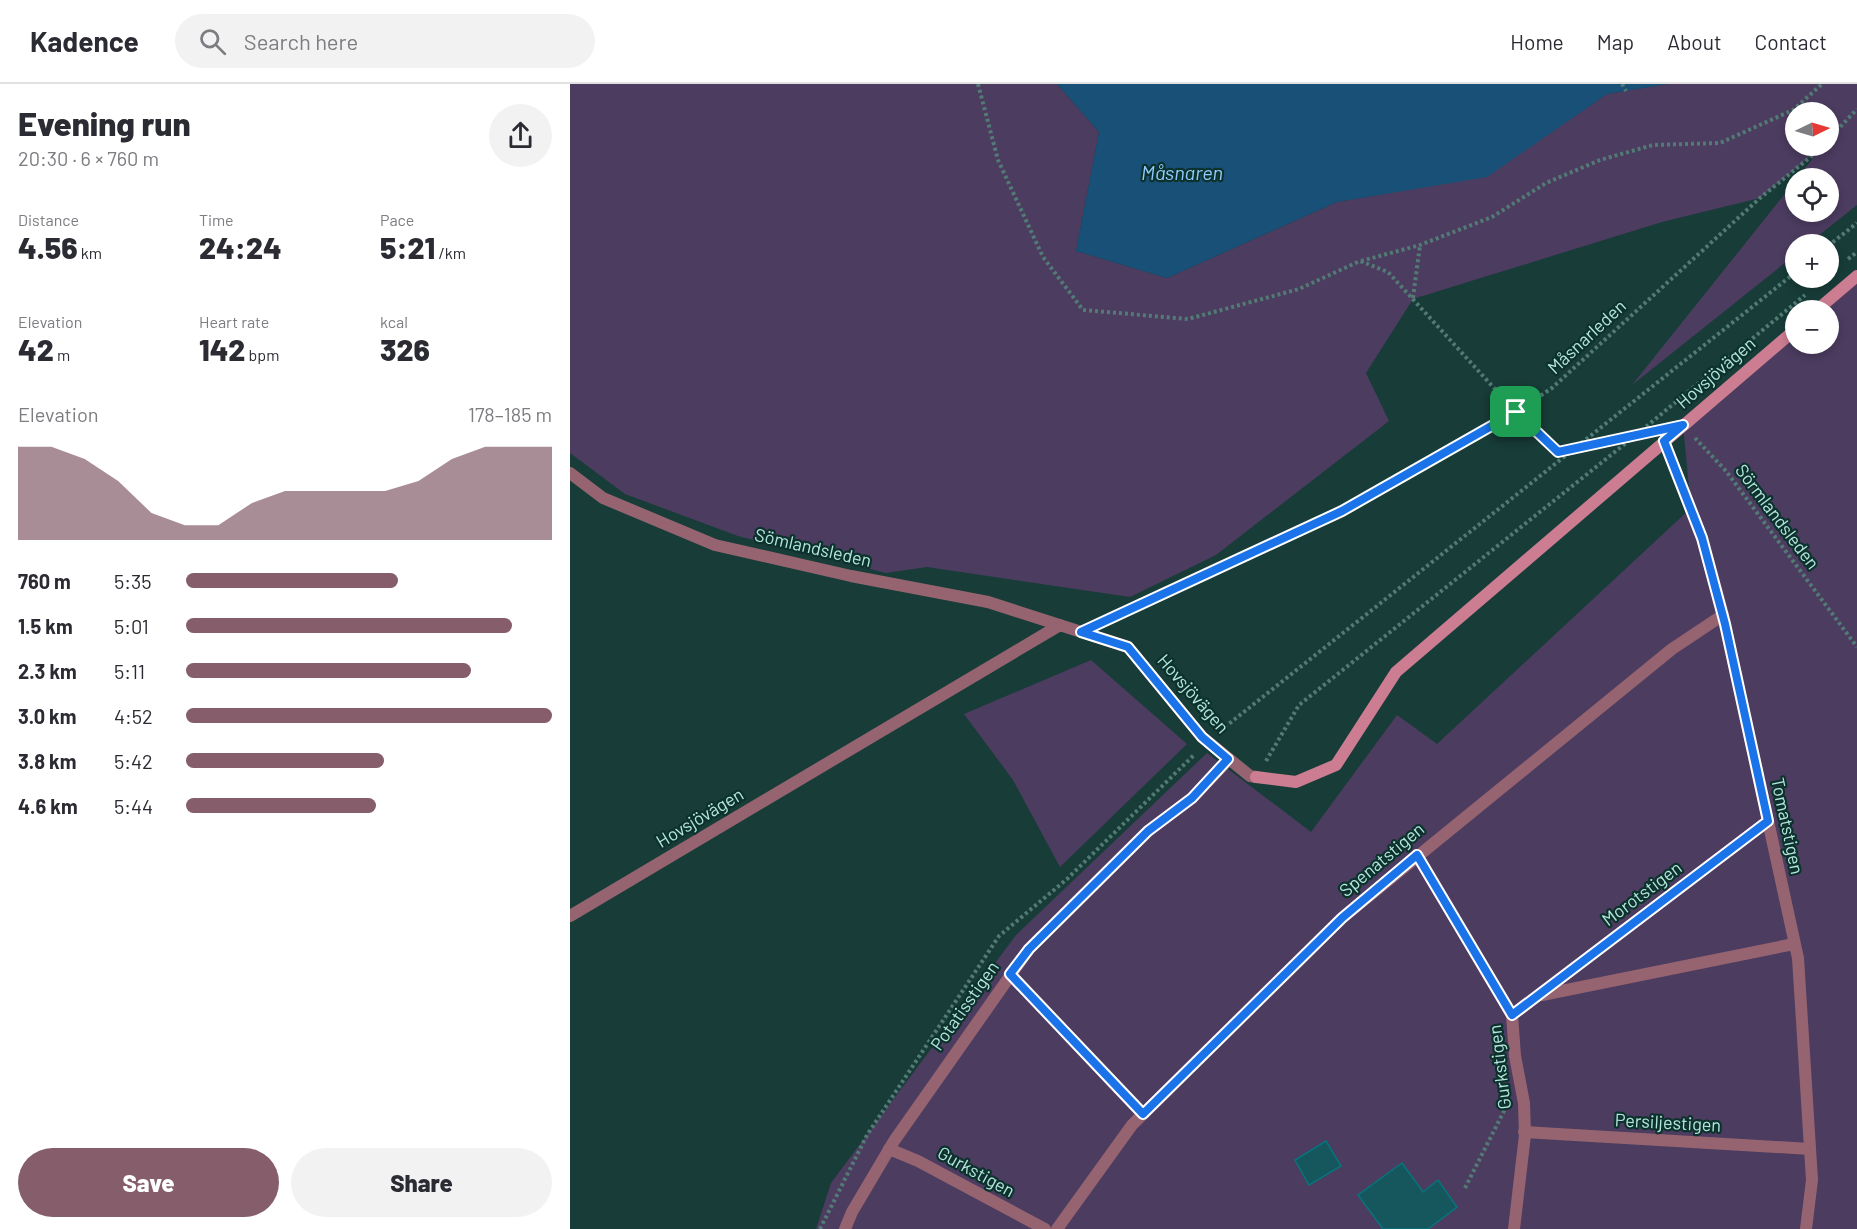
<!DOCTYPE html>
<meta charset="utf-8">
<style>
body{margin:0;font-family:Barlow,sans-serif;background:#f2f2f3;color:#2b2b33;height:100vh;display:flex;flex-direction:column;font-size:22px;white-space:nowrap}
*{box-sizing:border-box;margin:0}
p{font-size:20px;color:#7c7c81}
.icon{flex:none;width:33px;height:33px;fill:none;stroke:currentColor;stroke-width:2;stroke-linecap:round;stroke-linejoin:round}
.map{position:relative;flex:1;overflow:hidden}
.details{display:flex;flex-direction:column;background:#fff;width:570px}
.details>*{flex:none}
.needle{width:39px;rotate:85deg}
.controls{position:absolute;left:1215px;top:18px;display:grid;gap:12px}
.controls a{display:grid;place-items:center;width:54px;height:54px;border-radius:50%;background:#fff;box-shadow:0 3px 9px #0003;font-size:30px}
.pin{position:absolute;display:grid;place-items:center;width:51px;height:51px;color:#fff;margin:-26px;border-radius:12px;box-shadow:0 3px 9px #0006}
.round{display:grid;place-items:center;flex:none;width:63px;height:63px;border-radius:32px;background:#f2f2f3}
.overview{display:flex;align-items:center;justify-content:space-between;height:102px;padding:0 18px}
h1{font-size:33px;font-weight:800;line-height:45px}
.stats{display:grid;grid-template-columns:repeat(3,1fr);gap:9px;height:102px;padding:6px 18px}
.stats div{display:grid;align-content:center}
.stats b{font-size:30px;font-weight:800}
.stats small{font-size:16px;font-weight:400}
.stats p{font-size:16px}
.chart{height:168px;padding:12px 18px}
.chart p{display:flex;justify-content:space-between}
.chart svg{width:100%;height:108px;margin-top:6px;fill:#855d6b;opacity:.7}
.cta{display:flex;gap:12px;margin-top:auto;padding:12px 18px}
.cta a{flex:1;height:69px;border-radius:36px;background:#855d6b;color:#fff;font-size:24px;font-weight:800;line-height:69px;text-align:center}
.cta a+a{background:#f2f2f3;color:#2b2b33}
ul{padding:0 18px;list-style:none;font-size:20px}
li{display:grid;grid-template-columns:96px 72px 1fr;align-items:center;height:45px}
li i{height:15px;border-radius:8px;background:#855d6b}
header{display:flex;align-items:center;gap:36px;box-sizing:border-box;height:84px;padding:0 30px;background:#fff;border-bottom:2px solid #e1e1e2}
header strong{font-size:28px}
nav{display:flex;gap:33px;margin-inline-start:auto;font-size:21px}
.search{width:420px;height:54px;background:#f2f2f3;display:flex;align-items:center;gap:15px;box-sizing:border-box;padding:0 21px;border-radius:33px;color:#7c7c81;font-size:22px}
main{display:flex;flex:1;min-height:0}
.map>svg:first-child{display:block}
</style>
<header>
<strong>Kadence</strong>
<div class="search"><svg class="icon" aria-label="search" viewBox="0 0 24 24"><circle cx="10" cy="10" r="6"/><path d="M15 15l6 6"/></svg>Search here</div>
<nav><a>Home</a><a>Map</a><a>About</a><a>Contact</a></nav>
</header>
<main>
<section class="details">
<div class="overview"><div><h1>Evening run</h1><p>20:30 · 6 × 760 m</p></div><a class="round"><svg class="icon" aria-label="share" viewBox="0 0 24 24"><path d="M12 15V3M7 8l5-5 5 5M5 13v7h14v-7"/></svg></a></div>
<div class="stats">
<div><p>Distance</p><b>4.56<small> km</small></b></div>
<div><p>Time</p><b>24:24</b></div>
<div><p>Pace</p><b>5:21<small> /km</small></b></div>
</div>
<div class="stats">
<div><p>Elevation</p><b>42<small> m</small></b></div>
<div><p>Heart rate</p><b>142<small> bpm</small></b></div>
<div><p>kcal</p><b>326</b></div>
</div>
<div class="chart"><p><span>Elevation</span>178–185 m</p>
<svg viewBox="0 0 160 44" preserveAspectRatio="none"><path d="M0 44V6L10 6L20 11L30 20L40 33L50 38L60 38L70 29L80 24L90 24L100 24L110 24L120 20L130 11L140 6L150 6L160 6V44z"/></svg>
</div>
<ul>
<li><b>760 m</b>5:35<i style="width:58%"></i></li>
<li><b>1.5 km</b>5:01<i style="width:89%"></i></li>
<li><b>2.3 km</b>5:11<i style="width:78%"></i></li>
<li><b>3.0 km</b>4:52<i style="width:100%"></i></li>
<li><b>3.8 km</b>5:42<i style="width:54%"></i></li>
<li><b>4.6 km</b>5:44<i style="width:52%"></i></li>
</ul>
<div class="cta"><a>Save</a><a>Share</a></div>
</section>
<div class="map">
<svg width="1287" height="1145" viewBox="0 0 1287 1145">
<rect width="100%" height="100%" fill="#183c38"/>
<!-- green -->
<g fill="#4c3c60" fill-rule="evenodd">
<path d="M0 0H487L529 48 506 167 597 194 767 118 917 92 1037 10 1097 0H1287V121L1238 160H1226L1225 171 1062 301 1225 97 1226 128H1258V94H1227L1251 64 1190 114 1092 138 843 215 796 289 819 337 646 471 560 513 357 483 316 489 168 452 55 410 0 369ZM1226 28H1258V62H1226Z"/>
<path d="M1287 192V1145H246L261 1099 446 851 637 669 741 748 827 631 867 660 1121 424 1113 341 1225 245 1226 260H1258V226H1247Z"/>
<path d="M521 576 617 660 490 783 443 696 394 630Z"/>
</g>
<!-- water -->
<path fill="#185077" d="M487 0H1097L1037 10 917 93 767 118 597 194 506 167 529 48Z"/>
<!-- building -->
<g fill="#15575d" stroke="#07747c" stroke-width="1.5">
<path d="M756 1057 771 1082 739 1101 725 1076Z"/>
<path d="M832 1079 853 1108 868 1096 887 1123 858 1145H813L788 1111Z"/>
</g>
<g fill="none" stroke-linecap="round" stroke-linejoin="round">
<!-- path -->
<g stroke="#527b75" stroke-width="4" stroke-dasharray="3 3" stroke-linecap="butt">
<path d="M408 0 428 76 473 173 513 226 618 235 729 205 790 177 818 188 946 328 988 368 1077 349"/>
<path d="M1052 0 1056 7"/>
<path d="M1258 56 1287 25"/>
<path d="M1258 162 1287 139"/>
<path d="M1278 175 1287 168"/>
<path d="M791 177 850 161 922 133 976 99 1030 76 1083 61 1150 59 1223 26 1252 0"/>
<path d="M843 214 850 161"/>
<path d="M1125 354 1156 387 1287 563"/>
<path d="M534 537C687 467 842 398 982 304L1190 114 1254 62"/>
<path d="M650 647 1226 188"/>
<path d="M696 677 729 621 1066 351 1235 211"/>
<path d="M895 1104 936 1023"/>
<path d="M250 1145 297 1051 429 852 497 795 625 670"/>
</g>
<!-- street -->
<g stroke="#966470" stroke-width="12">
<path d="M1094 357 1132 454 1153 531 1228 874 1242 1096 1236 1145"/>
<path d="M0 389 33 414 145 461 281 492 418 518 558 563 632 653 680 692 686 693"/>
<path d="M847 771 942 931 945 972 954 1019 955 1051 944 1145"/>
<path d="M0 832 490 541"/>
<path d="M440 890 573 1030"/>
<path d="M972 911 1224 860"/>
<path d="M942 931 1198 737"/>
<path d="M954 1048 1240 1065"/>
<path d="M319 1065 348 1077 475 1145"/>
<path d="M275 1145 282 1128 324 1057 459 865 578 747 622 714 659 675"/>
<path d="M487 1145 562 1041 772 834 1102 565 1153 531"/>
</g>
<!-- secondary -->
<g stroke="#cc7d91" stroke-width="12">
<path d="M1247 226 1287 192"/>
<path d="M686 693 726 698 766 681 826 588 1226 245"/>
</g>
</g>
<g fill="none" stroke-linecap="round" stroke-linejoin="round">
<!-- route casing -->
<g stroke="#fff" stroke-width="12">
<path id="route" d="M946 328 988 368 1113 341 1094 357 1132 454 1155 540 1198 737 942 931 847 771 772 834 573 1030 440 890 459 865 578 747 622 714 658 675 632 653 558 563 511 548 772 427Z"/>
</g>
<!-- route -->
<use href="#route" stroke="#1a73e8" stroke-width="8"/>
</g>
<g text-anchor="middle" stroke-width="4.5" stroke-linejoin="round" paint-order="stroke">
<!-- street labels -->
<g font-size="18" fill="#b4e7de" stroke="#0d322d">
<text transform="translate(1017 253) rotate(-43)" y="6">Måsnarleden</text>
<text transform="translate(1146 289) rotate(-41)" y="6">Hovsjövägen</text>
<text transform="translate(1207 433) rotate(53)" y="6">Sörmlandsleden</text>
<text transform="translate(243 464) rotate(13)" y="6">Sömlandsleden</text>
<text transform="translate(623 610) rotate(49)" y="6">Hovsjövägen</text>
<text transform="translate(130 734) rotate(-31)" y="6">Hovsjövägen</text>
<text transform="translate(1217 742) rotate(78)" y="6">Tomatstigen</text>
<text transform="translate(812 776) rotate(-40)" y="6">Spenatstigen</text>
<text transform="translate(1072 810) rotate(-37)" y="6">Morotstigen</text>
<text transform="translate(395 922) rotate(-55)" y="6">Potatisstigen</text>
<text transform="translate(930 983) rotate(-97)" y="6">Gurkstigen</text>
<text transform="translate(1098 1039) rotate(3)" y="6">Persiljestigen</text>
<text transform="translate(406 1088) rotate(29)" y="6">Gurkstigen</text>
</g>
<!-- water labels -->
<g font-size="20" font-style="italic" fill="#8fccfd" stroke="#0d322d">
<text x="612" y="96">Måsnaren</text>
</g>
</g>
</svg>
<div class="controls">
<a><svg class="needle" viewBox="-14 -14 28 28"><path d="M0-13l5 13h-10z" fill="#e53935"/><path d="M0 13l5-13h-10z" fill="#7c7c81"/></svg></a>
<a><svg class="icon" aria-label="locate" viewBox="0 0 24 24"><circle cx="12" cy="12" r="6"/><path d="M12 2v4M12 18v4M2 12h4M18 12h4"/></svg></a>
<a>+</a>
<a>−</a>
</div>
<div class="pin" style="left:946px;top:328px;background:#1e9e55"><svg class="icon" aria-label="arrive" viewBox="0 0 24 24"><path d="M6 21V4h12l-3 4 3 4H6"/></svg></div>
</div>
</main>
